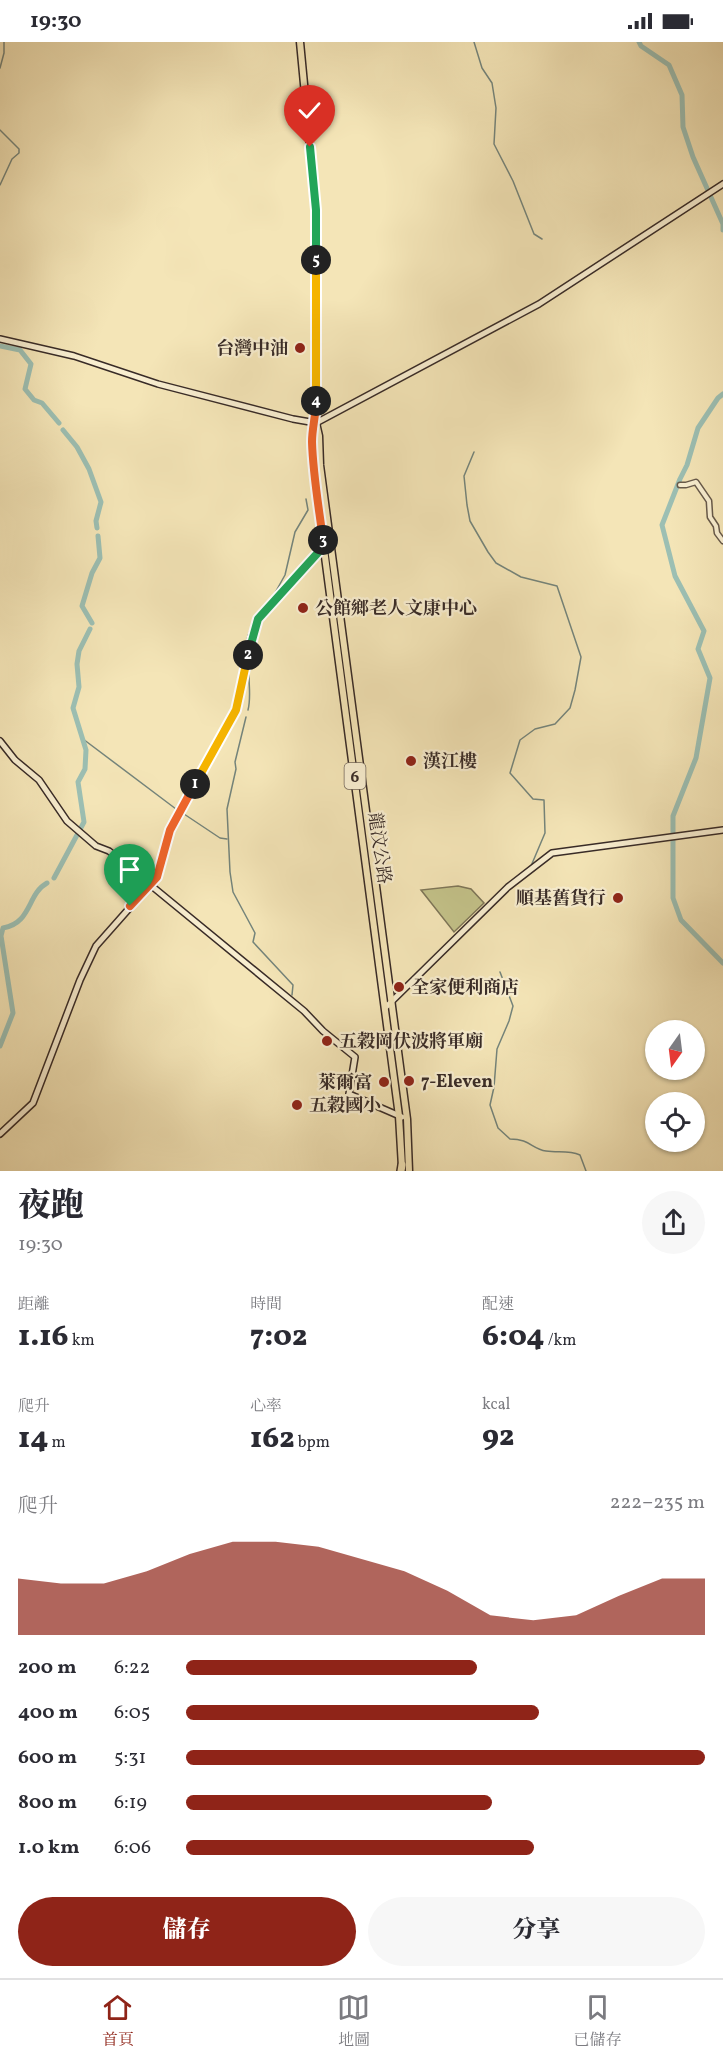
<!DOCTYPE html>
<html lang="zh-TW">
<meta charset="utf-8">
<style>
body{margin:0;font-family:Vollkorn,"Noto Serif TC",serif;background:#f7f7f7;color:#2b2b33;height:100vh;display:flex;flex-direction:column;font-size:22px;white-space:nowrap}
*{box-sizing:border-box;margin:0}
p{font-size:20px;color:#7c7c81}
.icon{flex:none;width:33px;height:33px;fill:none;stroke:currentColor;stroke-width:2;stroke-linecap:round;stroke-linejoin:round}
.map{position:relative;height:1129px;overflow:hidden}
.details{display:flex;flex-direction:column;background:#fff;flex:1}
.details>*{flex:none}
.needle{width:39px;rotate:194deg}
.fabs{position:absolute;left:645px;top:978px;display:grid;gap:12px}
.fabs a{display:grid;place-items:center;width:60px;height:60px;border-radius:50%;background:#fff;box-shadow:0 2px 4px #0004;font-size:30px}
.pin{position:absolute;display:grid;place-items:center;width:51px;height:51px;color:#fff;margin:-62px -26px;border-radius:50% 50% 50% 0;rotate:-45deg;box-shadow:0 0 6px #0007}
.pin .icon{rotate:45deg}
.km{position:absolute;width:30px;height:30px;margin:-15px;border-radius:50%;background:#222;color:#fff;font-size:16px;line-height:30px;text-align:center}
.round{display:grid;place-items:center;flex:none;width:63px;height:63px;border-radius:32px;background:#f7f7f7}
.overview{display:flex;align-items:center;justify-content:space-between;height:102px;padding:0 18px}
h1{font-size:33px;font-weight:800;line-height:45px}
.figures{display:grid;grid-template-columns:repeat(3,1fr);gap:9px;height:102px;padding:6px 18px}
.figures div{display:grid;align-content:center}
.figures b{font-size:30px;font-weight:800}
.figures small{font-size:16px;font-weight:400}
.figures p{font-size:16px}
.chart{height:168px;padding:12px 18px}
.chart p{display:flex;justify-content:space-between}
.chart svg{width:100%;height:108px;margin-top:6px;fill:#8f2418;opacity:.7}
.primary-button{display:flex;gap:12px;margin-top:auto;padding:12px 18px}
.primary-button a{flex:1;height:69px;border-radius:36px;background:#8f2418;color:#fff;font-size:24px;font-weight:800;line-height:69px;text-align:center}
.primary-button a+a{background:#f7f7f7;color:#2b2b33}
ul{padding:0 18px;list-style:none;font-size:20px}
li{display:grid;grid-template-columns:96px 72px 1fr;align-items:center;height:45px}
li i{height:15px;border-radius:8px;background:#8f2418}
.status{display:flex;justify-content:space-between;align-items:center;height:42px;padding:0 30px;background:#fff;direction:ltr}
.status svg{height:16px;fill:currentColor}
.menu{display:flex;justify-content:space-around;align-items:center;height:84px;border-top:2px solid #e1e1e2;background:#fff;font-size:16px;color:#7c7c81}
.menu a{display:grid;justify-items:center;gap:3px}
.menu .selected{color:#8f2418}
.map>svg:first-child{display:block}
</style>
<div class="status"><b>19:30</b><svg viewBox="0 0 49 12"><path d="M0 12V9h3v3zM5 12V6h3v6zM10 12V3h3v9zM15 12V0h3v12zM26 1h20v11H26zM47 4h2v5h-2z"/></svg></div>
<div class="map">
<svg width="723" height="1129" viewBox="0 0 723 1129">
<rect width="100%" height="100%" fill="#f4e5b7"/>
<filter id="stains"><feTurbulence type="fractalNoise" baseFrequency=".00333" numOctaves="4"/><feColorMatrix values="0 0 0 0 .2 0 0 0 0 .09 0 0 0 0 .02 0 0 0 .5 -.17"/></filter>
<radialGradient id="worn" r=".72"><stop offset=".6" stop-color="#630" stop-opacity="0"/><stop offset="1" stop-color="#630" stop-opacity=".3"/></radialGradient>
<!-- green -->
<path fill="#c3c289" stroke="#7e7658" stroke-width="1.5" d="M458 844 471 847 484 861 454 890 421 848Z"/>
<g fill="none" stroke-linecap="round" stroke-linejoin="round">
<!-- stream -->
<g stroke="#74847b" stroke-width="1.5">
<path d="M474 0 482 26 492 41 496 66 494 102 513 139 534 192 542 197"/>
<path d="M0 26 4 11V0"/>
<path d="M0 88 19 107V111L12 117 0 143"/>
<path d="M474 410 464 434 467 463 470 479 488 510 496 521 521 535 557 544 581 615 575 648 570 666 555 682 535 687 520 698 510 731 533 757 544 758 545 791 531 824"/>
<path d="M271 558 285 533 295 490 308 468 306 457"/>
<path d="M248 668C251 656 249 646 249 634 250 615 257 593 264 575"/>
<path d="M246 675 235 720 236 727 227 767 230 830 233 850 255 891 253 900 293 943 292 953"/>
<path d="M83 697 176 767"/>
<path d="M184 772 220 796 227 797"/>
<path d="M500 930 513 964 509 979 497 1007 494 1045 490 1063 498 1086 510 1097C530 1097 532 1107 546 1109 558 1111 568 1108 580 1113L586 1129"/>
</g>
<!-- canal -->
<g stroke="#9cbfb3" stroke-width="5">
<path d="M639 0 641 4 669 23 682 53 683 85 693 115 723 182V188"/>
<path d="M0 304 20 308 31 322 25 347 34 358 42 361 59 381"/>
<path d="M723 352 718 356 698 386 687 423 680 437 662 483 675 534 704 589 698 607 710 636 696 716 673 774V856L681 878 723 921"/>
<path d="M63 388 77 405 89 427 101 460 96 479 97 486"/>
<path d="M92 581 82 564 92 531 100 516 98 494"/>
<path d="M54 836 84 780 78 740 85 727 86 708 73 666 79 645 77 622 79 609 90 587"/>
<path d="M0 1004 13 971 1 894 3 886C32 881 27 852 47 841"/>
</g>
<!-- street casing -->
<g stroke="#675a4b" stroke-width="7">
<path id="street" d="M680 443H686L696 440 709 459 710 475 716 484 717 491 723 499"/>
</g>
<!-- secondary casing -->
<g stroke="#382b27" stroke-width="8">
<g id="secondary">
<path d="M0 297 74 314 158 342 293 377 316 381 539 262 723 142"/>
<path d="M0 699 15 718 39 738 67 779 96 804 109 809 304 969 323 989 355 1015 349 1052 402 1075"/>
<path d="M386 965 508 845 552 811 723 788"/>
<path d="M0 1092 33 1061 80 938 96 904 157 835 170 788 236 667 251 595 258 577 289 544 315 512 327 503"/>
</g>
</g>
<!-- primary casing -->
<g stroke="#382b27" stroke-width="9">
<g id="primary">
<path d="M300 0 316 168V381L319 394 320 423 407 1077 409 1129"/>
<path d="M316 381 313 389V424L399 1074 402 1125"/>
</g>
</g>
<!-- highway casing -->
<g stroke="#382b27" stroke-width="10">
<path id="highway" d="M401 1129 402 1123"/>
</g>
<!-- street -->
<use href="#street" stroke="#f8eed0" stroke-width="4"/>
<!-- secondary -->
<use href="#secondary" stroke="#f8eed0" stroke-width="5"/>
<!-- primary -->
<use href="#primary" stroke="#f4e5b7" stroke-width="6"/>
<!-- highway -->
<use href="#highway" stroke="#f4e5b7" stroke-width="7"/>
</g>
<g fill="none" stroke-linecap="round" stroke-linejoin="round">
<!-- split-1 casing -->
<g stroke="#fff" stroke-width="12">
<path id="split-1" d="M130 864 157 835 170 788 195 742"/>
</g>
<!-- split-2 casing -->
<g stroke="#fff" stroke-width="12">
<path id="split-2" d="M195 742 236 668 248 613"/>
</g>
<!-- split-3 casing -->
<g stroke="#fff" stroke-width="12">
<path id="split-3" d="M248 613 258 577 324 504 323 498"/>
</g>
<!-- split-4 casing -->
<g stroke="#fff" stroke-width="12">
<path id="split-4" d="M316 359C316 373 312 386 312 400 313 433 319 466 323 498"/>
</g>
<!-- split-5 casing -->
<g stroke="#fff" stroke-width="12">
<path id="split-5" d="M316 359V218"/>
</g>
<!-- split-6 casing -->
<g stroke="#fff" stroke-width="12">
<path id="split-6" d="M310 105 316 168V218"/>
</g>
<!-- split-1 -->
<use href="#split-1" stroke="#f0652b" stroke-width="8"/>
<!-- split-2 -->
<use href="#split-2" stroke="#f5b400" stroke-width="8"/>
<!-- split-3 -->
<use href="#split-3" stroke="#22a559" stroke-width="8"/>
<!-- split-4 -->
<use href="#split-4" stroke="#f0652b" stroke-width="8"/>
<!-- split-5 -->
<use href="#split-5" stroke="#f5b400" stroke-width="8"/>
<!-- split-6 -->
<use href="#split-6" stroke="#22a559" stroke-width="8"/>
</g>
<!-- markers -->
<g fill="#8f2418" stroke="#f8eed0" stroke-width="2">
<circle cx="300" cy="306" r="6"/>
<circle cx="303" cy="566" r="6"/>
<circle cx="411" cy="719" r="6"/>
<circle cx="618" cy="856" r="6"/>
<circle cx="399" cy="945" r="6"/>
<circle cx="327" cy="999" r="6"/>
<circle cx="409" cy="1039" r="6"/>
<circle cx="384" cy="1040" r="6"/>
<circle cx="297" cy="1063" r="6"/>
</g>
<g text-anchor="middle" stroke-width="4.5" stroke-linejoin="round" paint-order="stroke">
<!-- shield labels -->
<rect fill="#f8eed0" stroke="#72665a" stroke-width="1.5" x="344.5" y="721" width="21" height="26" rx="4.5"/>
<g font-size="16" font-weight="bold" fill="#382b27">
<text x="355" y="740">6</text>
</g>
<!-- poi labels -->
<g font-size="18" font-weight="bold" fill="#382b27" stroke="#f8eed0" text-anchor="start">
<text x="288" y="312" text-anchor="end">台灣中油</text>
<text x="315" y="572">公館鄉老人文康中心</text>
<text x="423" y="725">漢江樓</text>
<text x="606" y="862" text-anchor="end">順基舊貨行</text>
<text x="411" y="951">全家便利商店</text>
<text x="339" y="1005">五穀岡伏波將軍廟</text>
<text x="421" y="1045">7-Eleven</text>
<text x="372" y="1046" text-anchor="end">萊爾富</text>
<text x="309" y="1069">五穀國小</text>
</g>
<!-- street labels -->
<g font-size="18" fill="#382b27" stroke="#f8eed0">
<text transform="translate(380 806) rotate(82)" y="6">龍汶公路</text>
</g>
</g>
<rect width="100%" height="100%" filter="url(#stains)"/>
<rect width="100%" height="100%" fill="url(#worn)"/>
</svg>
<div class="fabs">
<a><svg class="needle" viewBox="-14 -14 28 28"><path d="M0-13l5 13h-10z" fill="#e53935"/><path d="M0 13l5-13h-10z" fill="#7c7c81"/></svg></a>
<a><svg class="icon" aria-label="locate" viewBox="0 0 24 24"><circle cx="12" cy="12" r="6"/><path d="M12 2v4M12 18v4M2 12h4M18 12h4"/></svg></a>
</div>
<div class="pin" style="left:130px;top:864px;background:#1e9e55"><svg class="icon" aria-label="arrive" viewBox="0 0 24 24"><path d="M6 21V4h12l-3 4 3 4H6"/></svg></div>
<div class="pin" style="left:310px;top:105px;background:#d93025"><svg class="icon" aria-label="check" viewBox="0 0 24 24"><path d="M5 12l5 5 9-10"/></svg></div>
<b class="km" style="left:195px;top:742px">1</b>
<b class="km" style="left:248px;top:613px">2</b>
<b class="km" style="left:323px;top:498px">3</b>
<b class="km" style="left:316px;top:359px">4</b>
<b class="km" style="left:316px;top:218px">5</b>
</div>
<section class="details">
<div class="overview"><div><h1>夜跑</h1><p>19:30</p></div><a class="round"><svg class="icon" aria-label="share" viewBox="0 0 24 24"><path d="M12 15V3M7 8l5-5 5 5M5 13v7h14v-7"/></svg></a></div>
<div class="figures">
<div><p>距離</p><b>1.16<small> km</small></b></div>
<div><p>時間</p><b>7:02</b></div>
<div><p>配速</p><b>6:04<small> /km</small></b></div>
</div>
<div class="figures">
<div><p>爬升</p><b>14<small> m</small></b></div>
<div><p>心率</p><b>162<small> bpm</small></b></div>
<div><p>kcal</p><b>92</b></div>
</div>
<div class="chart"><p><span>爬升</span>222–235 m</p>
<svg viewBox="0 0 160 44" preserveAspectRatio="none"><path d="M0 44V21L10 23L20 23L30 18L40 11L50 6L60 6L70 8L80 13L90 18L100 26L110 36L120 38L130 36L140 28L150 21L160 21V44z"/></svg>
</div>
<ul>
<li><b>200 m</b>6:22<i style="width:56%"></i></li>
<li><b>400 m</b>6:05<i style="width:68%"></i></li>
<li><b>600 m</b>5:31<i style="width:100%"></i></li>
<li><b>800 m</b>6:19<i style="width:59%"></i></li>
<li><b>1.0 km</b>6:06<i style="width:67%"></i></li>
</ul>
<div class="primary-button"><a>儲存</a><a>分享</a></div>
</section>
<nav class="menu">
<a class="selected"><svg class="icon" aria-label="home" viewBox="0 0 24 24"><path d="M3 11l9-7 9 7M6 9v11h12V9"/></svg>首頁</a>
<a><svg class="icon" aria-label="map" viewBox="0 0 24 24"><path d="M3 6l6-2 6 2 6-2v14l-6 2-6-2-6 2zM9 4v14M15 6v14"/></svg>地圖</a>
<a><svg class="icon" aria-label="saved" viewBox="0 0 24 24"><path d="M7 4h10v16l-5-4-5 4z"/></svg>已儲存</a>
</nav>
